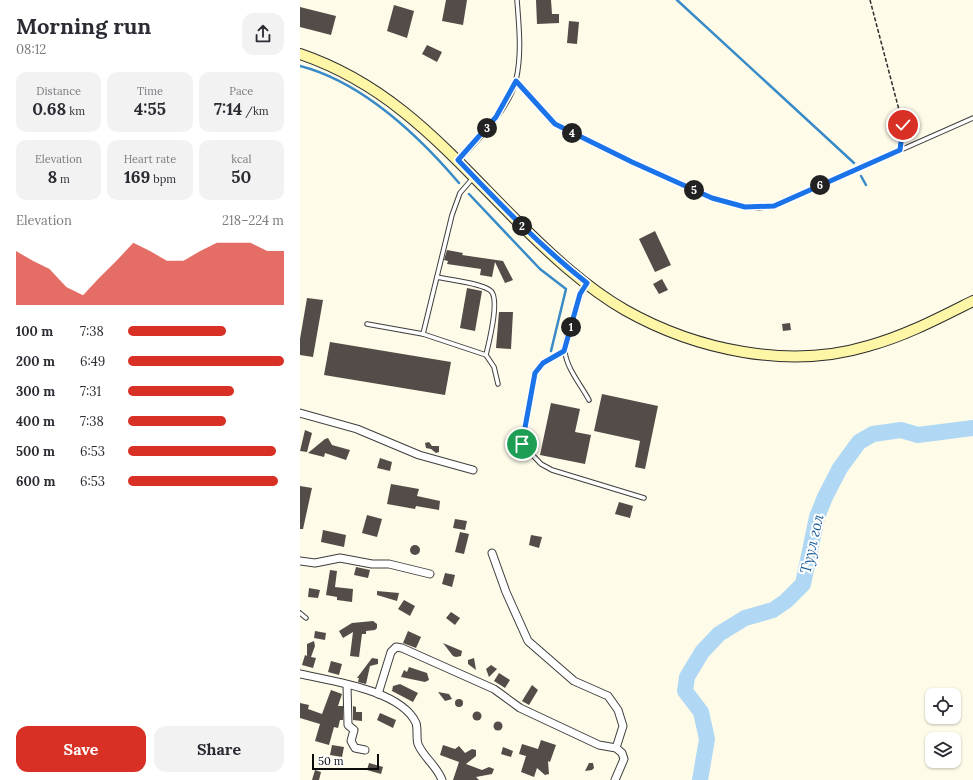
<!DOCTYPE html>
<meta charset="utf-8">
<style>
body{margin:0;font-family:Lora,serif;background:#f2f2f3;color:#2b2b33;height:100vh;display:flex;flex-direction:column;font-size:15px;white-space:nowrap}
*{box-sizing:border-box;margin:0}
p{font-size:13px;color:#7c7c81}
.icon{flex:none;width:22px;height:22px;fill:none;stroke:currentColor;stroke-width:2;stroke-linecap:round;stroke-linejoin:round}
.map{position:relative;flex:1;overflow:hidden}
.sheet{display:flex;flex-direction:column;background:#fff;width:300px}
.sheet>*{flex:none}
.tools{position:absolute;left:625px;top:688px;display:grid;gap:8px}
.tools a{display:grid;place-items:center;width:36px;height:36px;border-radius:8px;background:#fff;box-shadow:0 1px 3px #0004;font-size:20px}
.scale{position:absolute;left:12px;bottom:10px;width:67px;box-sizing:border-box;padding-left:4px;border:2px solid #0b0b0b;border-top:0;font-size:11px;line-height:14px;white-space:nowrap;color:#0b0b0b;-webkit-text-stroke:3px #fff;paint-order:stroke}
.pin{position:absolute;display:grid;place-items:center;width:34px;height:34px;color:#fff;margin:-17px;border:2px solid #fff;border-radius:50%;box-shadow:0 1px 4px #0007}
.km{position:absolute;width:20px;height:20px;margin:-10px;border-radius:50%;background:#222;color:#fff;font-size:11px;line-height:20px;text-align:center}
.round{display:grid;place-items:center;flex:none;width:42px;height:42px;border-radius:12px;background:#f2f2f3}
.summary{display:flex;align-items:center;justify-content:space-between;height:68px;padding:0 16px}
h1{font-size:22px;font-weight:700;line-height:30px}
.metrics{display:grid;grid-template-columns:repeat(3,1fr);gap:6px;height:68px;padding:4px 16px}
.metrics div{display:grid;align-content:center;border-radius:10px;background:#f2f2f3;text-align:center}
.metrics b{font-size:17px;font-weight:700}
.metrics small{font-size:11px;font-weight:400}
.metrics p{font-size:11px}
.chart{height:112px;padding:8px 16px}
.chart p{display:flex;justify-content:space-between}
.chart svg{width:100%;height:72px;margin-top:4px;fill:#d93025;opacity:.7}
.action{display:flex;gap:8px;margin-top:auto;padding:8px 16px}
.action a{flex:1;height:46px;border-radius:12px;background:#d93025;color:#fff;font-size:16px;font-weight:700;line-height:46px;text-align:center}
.action a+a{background:#f2f2f3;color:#2b2b33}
ul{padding:0 16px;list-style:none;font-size:13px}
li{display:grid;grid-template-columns:64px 48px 1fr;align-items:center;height:30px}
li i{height:10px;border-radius:5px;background:#d93025}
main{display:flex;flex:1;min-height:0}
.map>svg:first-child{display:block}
</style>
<main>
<section class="sheet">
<div class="summary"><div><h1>Morning run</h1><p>08:12</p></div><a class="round"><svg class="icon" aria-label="share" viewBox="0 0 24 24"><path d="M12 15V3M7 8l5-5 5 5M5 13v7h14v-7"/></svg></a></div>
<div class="metrics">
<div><p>Distance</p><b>0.68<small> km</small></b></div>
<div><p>Time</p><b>4:55</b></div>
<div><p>Pace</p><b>7:14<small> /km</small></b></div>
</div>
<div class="metrics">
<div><p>Elevation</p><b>8<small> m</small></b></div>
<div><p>Heart rate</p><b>169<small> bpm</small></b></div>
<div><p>kcal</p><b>50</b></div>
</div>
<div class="chart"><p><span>Elevation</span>218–224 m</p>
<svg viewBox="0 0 160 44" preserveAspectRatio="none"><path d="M0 44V11L10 17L20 22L30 33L40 38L50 27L60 17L70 6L80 11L90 17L100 17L110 11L120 6L130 6L140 6L150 11L160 11V44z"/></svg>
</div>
<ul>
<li><b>100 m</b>7:38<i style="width:63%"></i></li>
<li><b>200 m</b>6:49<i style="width:100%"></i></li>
<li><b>300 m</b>7:31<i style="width:68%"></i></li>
<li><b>400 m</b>7:38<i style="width:63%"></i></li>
<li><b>500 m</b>6:53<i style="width:95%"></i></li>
<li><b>600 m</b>6:53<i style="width:96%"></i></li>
</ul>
<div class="action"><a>Save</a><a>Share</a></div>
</section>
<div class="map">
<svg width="673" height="780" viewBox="0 0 673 780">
<rect width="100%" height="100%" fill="#fefbe9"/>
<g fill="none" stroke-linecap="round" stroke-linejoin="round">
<!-- stream -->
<g stroke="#398bc8" stroke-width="2.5">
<path d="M377 0 554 163"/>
<path d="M0 66C62 82 118 135 159 183"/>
<path d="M561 176 566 185"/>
<path d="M169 194 240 269 266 289 251 351"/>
</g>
<!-- river -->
<path stroke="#b0d8f4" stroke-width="16" d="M400 780 407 739 401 712 385 691 387 677 402 652 419 634 445 618 473 610 486 601 503 584 517 517 525 497 540 468 559 442 573 434 601 430 618 435 673 428"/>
</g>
<!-- building -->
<g fill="#534c48">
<path d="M146 0H167L163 25 142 21Z"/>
<path d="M236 0H251L252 14H259V23L237 24Z"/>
<path d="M94 5 114 11 107 38 87 31Z"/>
<path d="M0 7 36 16 31 35 0 27Z"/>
<path d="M269 21 279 22 277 44 267 43Z"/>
<path d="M127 45 142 52 137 62 122 54Z"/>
<path d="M355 231 371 265 355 272 339 239Z"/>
<path d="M147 250 163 253 162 255 203 261 213 280 205 283 195 262 192 277 180 275 181 269 147 264 148 261 144 260Z"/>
<path d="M362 279 368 290 359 294 353 284Z"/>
<path d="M167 288 182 291 175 331 160 328Z"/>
<path d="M7 298 23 300 13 357 0 355V339Z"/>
<path d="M199 312H213L211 349 196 348Z"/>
<path d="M490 323 491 330 483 331 482 324Z"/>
<path d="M30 342 151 362 145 395 24 375Z"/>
<path d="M302 394 358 406 345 469 335 467 340 441 294 431Z"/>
<path d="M251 403 280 409 275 432 291 435 285 464 240 455Z"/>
<path d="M5 430 12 433 7 452 0 451Z"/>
<path d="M28 438 32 445 50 450 46 460 25 453 24 457 8 453 25 439Z"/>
<path d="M129 442 132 446H139V452L136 453 131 449 126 448 125 443Z"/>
<path d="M80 458 92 462 90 471 77 468Z"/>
<path d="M91 484 119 489 117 496 140 501 139 510 116 506 115 509 87 504Z"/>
<path d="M0 486 12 488 3 529H0Z"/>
<path d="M319 502 333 506 330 518 315 514Z"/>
<path d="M67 515 82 519 77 537 62 533Z"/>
<path d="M155 519 167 521 165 530 153 528Z"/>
<path d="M23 530 46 535 44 547 21 542Z"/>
<path d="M160 532 169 534 164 554 155 552Z"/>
<path d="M231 535 242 537 239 548 229 545Z"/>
<circle cx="115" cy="550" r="5"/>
<path d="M56 567 70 570 68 578 54 575Z"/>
<path d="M30 570 37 571 35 587 53 589 52 602 37 600V597L26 595Z"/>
<path d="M145 573 155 575 152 587 142 584Z"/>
<path d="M9 588 20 590 18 598 8 597Z"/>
<path d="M77 591 99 593 97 601 77 595Z"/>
<path d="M104 600 115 606 110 616 98 609Z"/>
<path d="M151 612 160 618 155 625 146 618Z"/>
<path d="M73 621 77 624V628L75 630 66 631V634H62L59 657 50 656 53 632 43 638 39 631 52 623Z"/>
<path d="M15 631 26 633 25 640 14 638Z"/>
<path d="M108 631 121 637 116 648 103 643Z"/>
<path d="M14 641 15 646 11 657 16 658 13 668 2 665 5 655 7 656V644Z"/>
<path d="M143 643 162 651 161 656 156 657 153 656Z"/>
<path d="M72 658 78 659V664L70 666 66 684 58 682 59 678H57Z"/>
<path d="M174 658 176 670 168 664V660Z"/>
<path d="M31 661 42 664 39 675 28 672Z"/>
<path d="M191 665 197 669 189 677 186 669Z"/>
<path d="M109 667 127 673 129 680 125 682 101 677 104 670 107 672Z"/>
<path d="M199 673 210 680 205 688 194 681Z"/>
<path d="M100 684 118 693 113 702 92 691 93 686Z"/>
<path d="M232 685 238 690 229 705 222 701Z"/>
<path d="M31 690 42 694 38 706H43V720H40L38 728 34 727 29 745 15 741 20 724 0 718V703L9 705 8 709 22 714Z"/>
<path d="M138 692 149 694 152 699 145 701Z"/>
<circle cx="159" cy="703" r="4"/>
<path d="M53 706 56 707V712H62V721L53 720Z"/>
<circle cx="177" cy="716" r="4.5"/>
<path d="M80 713 96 720 93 728 77 720Z"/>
<circle cx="198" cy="726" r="4.5"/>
<path d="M241 740 256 745 250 762 248 761 249 774 245 775 237 768 234 777 221 772 226 756 219 754 222 744 238 749Z"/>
<path d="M32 745 44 747 42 757 30 755Z"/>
<path d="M143 745 155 749 159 746 165 753 172 749 176 750V756L166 764 182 770 189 767 194 769 192 774 176 777 179 780H153L159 762 140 755Z"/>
<path d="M203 747 213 751 211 757 201 754Z"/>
<path d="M69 763 83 767 81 774 67 770Z"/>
<path d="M289 763H293L294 768 292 770 285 771Z"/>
<path d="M15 770 21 772 19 780H12Z"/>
</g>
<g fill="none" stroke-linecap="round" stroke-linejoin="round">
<!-- service casing -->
<g stroke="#3e3e3e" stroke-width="5.5">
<g id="service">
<path d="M216 81 255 124 332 162 412 198 431 204 459 208 474 206 673 118"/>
<path d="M159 160C179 139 209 109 216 80 222 54 219 26 217 0"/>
<path d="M173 178 160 193 152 215 123 334 186 355 194 367 198 384"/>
<path d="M137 277C150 280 182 283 191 291 200 300 189 342 186 355"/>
<path d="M286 284C280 294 263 341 265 352 267 369 281 385 289 400"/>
<path d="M67 324 123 334"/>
<path d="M264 351 243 363 235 373 222 444 241 464 252 470 344 498"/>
<path d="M0 613 6 618"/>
</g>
</g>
<!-- minor casing -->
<g stroke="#3e3e3e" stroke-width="9">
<g id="minor">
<path d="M0 413 57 429 119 455 173 470"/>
<path d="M192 553 206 592 228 641 274 681 308 696 318 710 323 726 316 748"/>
<path d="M0 561 15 563 40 558 72 564H89L130 574"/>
<path d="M0 674C31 681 101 690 116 723 118 729 116 738 118 744 123 757 137 766 142 780"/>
<path d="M47 685 48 725 54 730 51 741 55 748 65 750"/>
<path d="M78 694 91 652 96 647 102 648 194 689 220 708 299 745 316 748 322 753 324 759 315 780"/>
</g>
</g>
<!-- secondary casing -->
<g stroke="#2d2d2d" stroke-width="12">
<path id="secondary" d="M0 54C94 86 148 152 216 220 249 253 285 287 325 310 396 350 489 370 568 346 605 336 639 318 673 301"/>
</g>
<!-- path -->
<path stroke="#2d2d2d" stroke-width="1.5" stroke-dasharray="4 2" stroke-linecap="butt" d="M570 0 603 125 601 142"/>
<!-- service -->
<use href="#service" stroke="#fff" stroke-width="3.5"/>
<!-- minor -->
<use href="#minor" stroke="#fff" stroke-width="7"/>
<!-- secondary -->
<use href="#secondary" stroke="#fdf6a6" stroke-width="10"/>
</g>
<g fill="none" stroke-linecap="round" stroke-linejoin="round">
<!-- route casing -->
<g stroke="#fff" stroke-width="8">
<path id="route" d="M222 444 235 373 243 363 264 351 280 294 287 283C240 246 199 203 158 160L196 117 216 81 255 124 332 162 412 198 445 207 474 206 600 150 603 125"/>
</g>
<!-- route -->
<use href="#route" stroke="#1a73e8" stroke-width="5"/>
</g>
<g text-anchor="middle" stroke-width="4" stroke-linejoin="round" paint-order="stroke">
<!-- water labels -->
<g font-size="15" font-style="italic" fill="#195c98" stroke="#fff">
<text transform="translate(512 544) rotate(-77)" y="5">Туул гол</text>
</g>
</g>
</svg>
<div class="tools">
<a><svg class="icon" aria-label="locate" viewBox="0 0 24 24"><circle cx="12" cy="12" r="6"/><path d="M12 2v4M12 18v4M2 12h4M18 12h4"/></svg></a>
<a><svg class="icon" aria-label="layers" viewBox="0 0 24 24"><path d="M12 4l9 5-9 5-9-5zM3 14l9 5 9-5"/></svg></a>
</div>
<div class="scale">50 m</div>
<div class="pin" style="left:222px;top:444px;background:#1e9e55"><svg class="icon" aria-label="arrive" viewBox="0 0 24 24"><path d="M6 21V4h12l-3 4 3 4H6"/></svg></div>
<div class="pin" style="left:603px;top:125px;background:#d93025"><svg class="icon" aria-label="check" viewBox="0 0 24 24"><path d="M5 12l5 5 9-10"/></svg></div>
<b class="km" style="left:271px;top:327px">1</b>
<b class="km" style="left:222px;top:226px">2</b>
<b class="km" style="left:187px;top:128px">3</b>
<b class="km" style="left:272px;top:133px">4</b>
<b class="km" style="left:394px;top:190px">5</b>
<b class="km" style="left:520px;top:185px">6</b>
</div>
</main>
